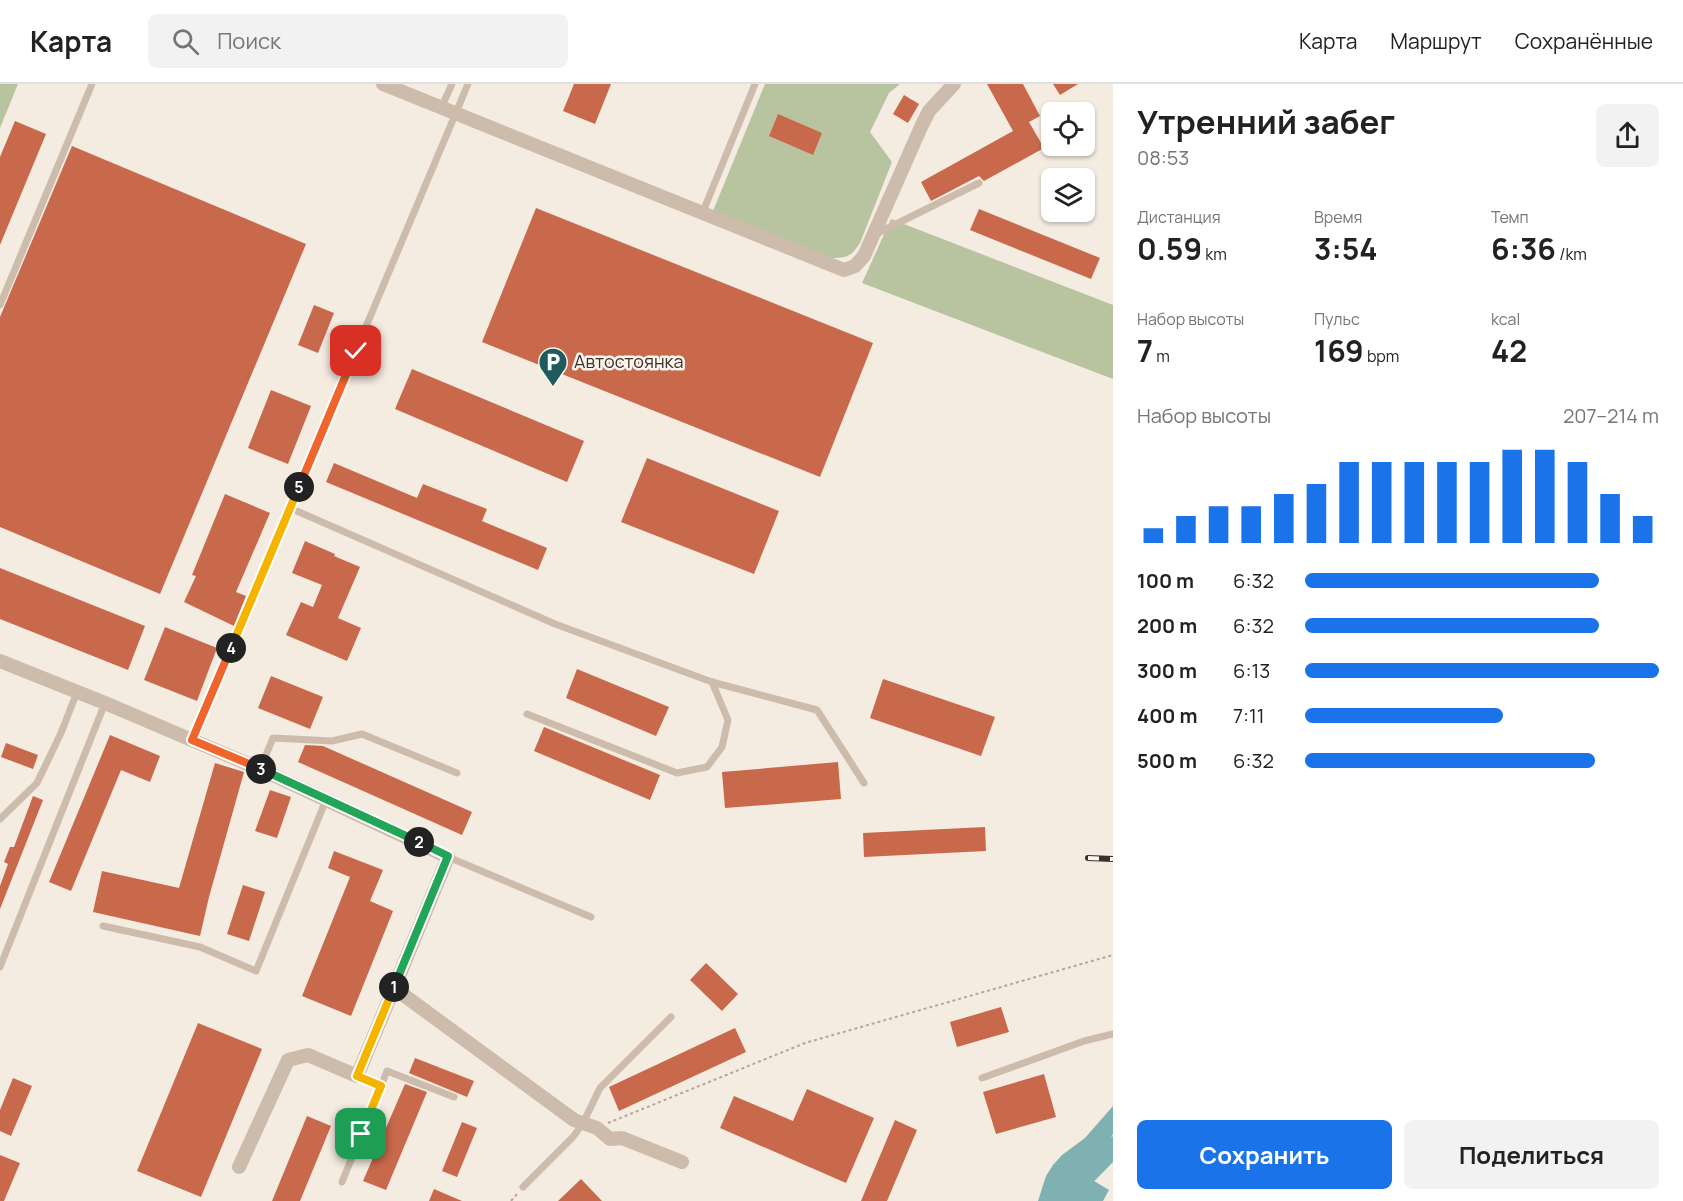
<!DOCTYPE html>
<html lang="ru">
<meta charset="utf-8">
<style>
body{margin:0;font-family:Manrope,sans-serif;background:#f2f2f2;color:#222;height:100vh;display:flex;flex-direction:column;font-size:22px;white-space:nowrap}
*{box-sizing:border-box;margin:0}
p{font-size:20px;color:#767676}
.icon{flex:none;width:33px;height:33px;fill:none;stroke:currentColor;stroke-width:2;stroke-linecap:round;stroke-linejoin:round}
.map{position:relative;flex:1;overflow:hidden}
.panel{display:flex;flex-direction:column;background:#fff;width:570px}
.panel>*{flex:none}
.buttons{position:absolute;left:1041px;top:18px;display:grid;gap:12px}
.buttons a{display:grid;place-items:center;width:54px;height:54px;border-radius:9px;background:#fff;box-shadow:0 2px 4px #0004;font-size:30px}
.pin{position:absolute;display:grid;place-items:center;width:51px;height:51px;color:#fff;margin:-26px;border-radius:12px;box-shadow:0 3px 9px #0006}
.km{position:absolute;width:30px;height:30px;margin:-15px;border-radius:50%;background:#222;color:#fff;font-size:16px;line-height:30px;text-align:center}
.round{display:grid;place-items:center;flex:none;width:63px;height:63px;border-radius:9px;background:#f2f2f2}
.summary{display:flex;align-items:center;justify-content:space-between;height:102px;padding:0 24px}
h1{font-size:33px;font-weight:700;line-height:45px}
.figures{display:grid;grid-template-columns:repeat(3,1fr);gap:9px;height:102px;padding:6px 24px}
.figures div{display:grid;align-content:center}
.figures b{font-size:30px;font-weight:700}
.figures small{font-size:16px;font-weight:400}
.figures p{font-size:16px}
.chart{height:168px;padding:12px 24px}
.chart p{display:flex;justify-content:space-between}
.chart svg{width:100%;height:108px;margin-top:6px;stroke:#1a73e8;stroke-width:6}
.primary-button{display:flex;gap:12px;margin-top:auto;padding:12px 24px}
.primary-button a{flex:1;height:69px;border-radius:9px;background:#1a73e8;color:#fff;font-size:24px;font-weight:700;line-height:69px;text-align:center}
.primary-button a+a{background:#f2f2f2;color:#222}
ul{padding:0 24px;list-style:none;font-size:20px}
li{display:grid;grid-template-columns:96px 72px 1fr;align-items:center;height:45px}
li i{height:15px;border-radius:8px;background:#1a73e8}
header{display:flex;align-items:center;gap:36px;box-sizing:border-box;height:84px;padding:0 30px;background:#fff;border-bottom:2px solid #e0e0e0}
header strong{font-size:28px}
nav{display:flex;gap:33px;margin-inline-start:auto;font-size:21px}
.search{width:420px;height:54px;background:#f2f2f2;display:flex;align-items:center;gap:15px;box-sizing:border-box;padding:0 21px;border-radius:9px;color:#767676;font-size:22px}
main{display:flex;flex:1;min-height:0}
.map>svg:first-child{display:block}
</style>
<header>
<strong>Карта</strong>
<div class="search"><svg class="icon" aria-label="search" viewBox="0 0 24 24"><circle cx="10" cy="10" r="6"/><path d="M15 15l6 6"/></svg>Поиск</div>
<nav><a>Карта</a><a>Маршрут</a><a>Сохранённые</a></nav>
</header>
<main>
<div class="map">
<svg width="1113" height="1117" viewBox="0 0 1113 1117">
<rect width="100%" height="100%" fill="#f4ebe1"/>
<!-- green -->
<g fill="#b8c4a0">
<path d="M0 0H18L0 44Z"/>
<path d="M765 0H900L889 9 870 48 892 78 860 159C851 172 848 174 832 174L713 127Z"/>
<path d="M891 135 1113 221V295L862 199Z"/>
</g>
<!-- water -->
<path fill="#7fb0b2" d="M1113 1022V1050L1108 1058 1096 1067 1079 1088 1109 1106 1103 1117H1038L1046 1092 1053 1081 1062 1071 1085 1054Z"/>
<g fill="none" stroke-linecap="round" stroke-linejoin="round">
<!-- river -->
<path stroke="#7fb0b2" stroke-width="21" d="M1067 1117 1072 1105 1113 1063"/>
</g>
<!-- building -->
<g fill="#c8694b">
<path d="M574 0H611L595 40 563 27Z"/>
<path d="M987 0H1023L1040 32 1029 38 1044 64 984 97 979 92 931 117 921 98 1013 47Z"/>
<path d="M1053 0H1078L1060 11Z"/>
<path d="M904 11 919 20 908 39 893 30Z"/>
<path d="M778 30 822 49 813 71 769 52Z"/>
<path d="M15 37 46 50 0 161V73Z"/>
<path d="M72 62 306 160 160 510 0 443V233Z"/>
<path d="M536 124 873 259 820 393 482 258Z"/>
<path d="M979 125 1100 174 1091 195 970 146Z"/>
<path d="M314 221 334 229 318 269 298 261Z"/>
<path d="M412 285 584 357 567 398 395 325Z"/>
<path d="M271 306 311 322 288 380 248 364Z"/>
<path d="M647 374 779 427 754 490 621 438Z"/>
<path d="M334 379 417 414 423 400 487 425 482 437 547 464 538 486 326 398Z"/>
<path d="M225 410 270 429 236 508 246 512 234 542 184 518 196 492 192 491Z"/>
<path d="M305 457 335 470 334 472 360 483 338 534 361 544 347 577 286 551 301 518 313 523 322 501 292 489Z"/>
<path d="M0 484 145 542 128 586 0 535Z"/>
<path d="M165 543 217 564 197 617 144 596Z"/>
<path d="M577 585 669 623 656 652 566 614Z"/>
<path d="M271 592 323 613 310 645 258 624Z"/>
<path d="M883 595 995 633 981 672 870 634Z"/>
<path d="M544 643 660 691 650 716 534 667Z"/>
<path d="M110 651 160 672 150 698 121 686 71 807 49 798Z"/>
<path d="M6 659 38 671 33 685 1 673Z"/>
<path d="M305 661 323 662 472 728 462 751 298 678Z"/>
<path d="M838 678 841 715 725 724 722 688Z"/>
<path d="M215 679 244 688 209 813 200 852 93 828 102 787 179 804Z"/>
<path d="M270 706 291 713 277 754 255 747Z"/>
<path d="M33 712 43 716 0 825V802L8 780 4 778 10 763H14Z"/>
<path d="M985 743 986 767 864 773 863 749Z"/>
<path d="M334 767 383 786 370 817 393 827 351 932 302 912 350 793 328 784Z"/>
<path d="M243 801 265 808 249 857 227 850Z"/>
<path d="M706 879 738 910 722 927 690 896Z"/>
<path d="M1001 923 1009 948 957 963 950 938Z"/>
<path d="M198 939 262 965 201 1113 137 1087Z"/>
<path d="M735 944 746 968 619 1027 609 1003Z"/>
<path d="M415 974 474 997 467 1013 409 989Z"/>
<path d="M1044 990 1056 1033 996 1050 983 1008Z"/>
<path d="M13 994 32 1002 11 1052 0 1047V1026Z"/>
<path d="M405 1000 427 1008 386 1106 363 1097Z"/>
<path d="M807 1005 874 1034 846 1099 720 1044 734 1012 793 1037Z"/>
<path d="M307 1032 331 1042 300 1117H272Z"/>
<path d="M895 1036 917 1046 887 1117H861Z"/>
<path d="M462 1038 477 1044 457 1093 442 1087Z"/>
<path d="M0 1071 20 1079 4 1117H0Z"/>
<path d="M581 1095 602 1117H558Z"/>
<path d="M434 1105 462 1117H429Z"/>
</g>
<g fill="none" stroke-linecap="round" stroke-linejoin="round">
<!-- path -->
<g stroke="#b9a596" stroke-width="2" stroke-dasharray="3 3" stroke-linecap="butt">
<path d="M608 1039 805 959 1113 871"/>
<path d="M511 1117 517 1110"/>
</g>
<!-- lane -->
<g stroke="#cdbbac" stroke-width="7">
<path d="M441 24 452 0"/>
<path d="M702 130 755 0"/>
<path d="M876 150 979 99"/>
<path d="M0 221 92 0"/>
<path d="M290 424 555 540 712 598 817 626 864 699"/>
<path d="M527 630 677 689 707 683 722 663 728 636 712 598"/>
<path d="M192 656 468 0"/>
<path d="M260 685 273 654 332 657 362 650 457 689"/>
<path d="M0 735 37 699 61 649 77 608"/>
<path d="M448 773 591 833"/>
<path d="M103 842 200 863 256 887 326 716"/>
<path d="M0 883 105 619"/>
<path d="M982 994 1084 957 1113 950"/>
<path d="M381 1002 387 987 454 1013"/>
<path d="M342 1098 381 1002 357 992"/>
<path d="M523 1103 573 1053 583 1039 600 1004 671 933"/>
</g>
<!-- street -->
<g stroke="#cdbbac" stroke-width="14">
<path d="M383 0 844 186 855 182 864 172 921 43 929 27 954 0"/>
<path d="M0 577 105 619 260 685 448 773 394 904 574 1036 597 1044 610 1055 622 1054 682 1078"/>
<path d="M239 1083 288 976 308 971 357 992 394 904"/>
</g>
<!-- rail casing -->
<g stroke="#3b302b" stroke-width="6">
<path id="rail" d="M1088 774 1113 775"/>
</g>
<!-- rail -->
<use href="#rail" stroke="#fbf5ee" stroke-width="4" stroke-dasharray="11" stroke-linecap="butt"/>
</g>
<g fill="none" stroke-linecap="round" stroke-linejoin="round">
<!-- split-1 casing -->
<g stroke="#fff" stroke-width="12">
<path id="split-1" d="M361 1050 381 1002 357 992 394 903"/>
</g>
<!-- split-2 casing -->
<g stroke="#fff" stroke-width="12">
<path id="split-2" d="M394 903 448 772 419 758"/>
</g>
<!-- split-3 casing -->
<g stroke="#fff" stroke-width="12">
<path id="split-3" d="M261 685 419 758"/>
</g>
<!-- split-4 casing -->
<g stroke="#fff" stroke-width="12">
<path id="split-4" d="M231 564 192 656 261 685"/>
</g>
<!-- split-5 casing -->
<g stroke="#fff" stroke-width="12">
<path id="split-5" d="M231 564 299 403"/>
</g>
<!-- split-6 casing -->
<g stroke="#fff" stroke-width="12">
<path id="split-6" d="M299 403 356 267"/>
</g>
<!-- split-1 -->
<use href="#split-1" stroke="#f5b400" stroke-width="8"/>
<!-- split-2 -->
<use href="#split-2" stroke="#22a559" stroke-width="8"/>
<!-- split-3 -->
<use href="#split-3" stroke="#22a559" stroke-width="8"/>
<!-- split-4 -->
<use href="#split-4" stroke="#f0652b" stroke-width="8"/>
<!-- split-5 -->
<use href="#split-5" stroke="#f5b400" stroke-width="8"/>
<!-- split-6 -->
<use href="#split-6" stroke="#f0652b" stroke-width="8"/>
</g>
<!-- icons -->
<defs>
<g id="parking-pin" transform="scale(1.5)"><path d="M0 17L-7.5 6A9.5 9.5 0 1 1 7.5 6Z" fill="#1f5a5e" stroke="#fbf5ee"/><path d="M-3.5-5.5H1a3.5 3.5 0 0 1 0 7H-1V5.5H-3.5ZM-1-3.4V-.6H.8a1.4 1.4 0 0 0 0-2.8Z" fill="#fff"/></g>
</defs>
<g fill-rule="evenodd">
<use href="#parking-pin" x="553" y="278"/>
</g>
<g text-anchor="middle" stroke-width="5" stroke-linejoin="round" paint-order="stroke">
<!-- poi labels -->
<g font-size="18" fill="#3b302b" stroke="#fbf5ee" text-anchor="start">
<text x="574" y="284">Автостоянка</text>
</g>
</g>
</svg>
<div class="buttons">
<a><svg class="icon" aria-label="locate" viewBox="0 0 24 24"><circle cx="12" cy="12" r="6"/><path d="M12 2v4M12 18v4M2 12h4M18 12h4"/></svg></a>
<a><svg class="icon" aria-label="layers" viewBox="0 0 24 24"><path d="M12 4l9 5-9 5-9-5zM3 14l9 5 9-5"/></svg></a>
</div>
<div class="pin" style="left:361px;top:1050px;background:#1e9e55"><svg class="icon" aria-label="arrive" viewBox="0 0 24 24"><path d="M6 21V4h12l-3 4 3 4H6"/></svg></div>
<div class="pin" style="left:356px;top:267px;background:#d93025"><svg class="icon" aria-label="check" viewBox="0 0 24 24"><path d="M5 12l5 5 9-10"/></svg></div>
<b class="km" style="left:394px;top:903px">1</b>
<b class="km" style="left:419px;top:758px">2</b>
<b class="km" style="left:261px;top:685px">3</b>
<b class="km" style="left:231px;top:564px">4</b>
<b class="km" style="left:299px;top:403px">5</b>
</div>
<section class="panel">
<div class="summary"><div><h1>Утренний забег</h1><p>08:53</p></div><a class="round"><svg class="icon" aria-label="share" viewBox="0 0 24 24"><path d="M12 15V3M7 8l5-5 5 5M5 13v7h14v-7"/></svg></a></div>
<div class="figures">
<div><p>Дистанция</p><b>0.59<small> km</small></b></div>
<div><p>Время</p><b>3:54</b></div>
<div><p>Темп</p><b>6:36<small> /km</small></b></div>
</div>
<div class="figures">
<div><p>Набор высоты</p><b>7<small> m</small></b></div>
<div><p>Пульс</p><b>169<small> bpm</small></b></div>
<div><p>kcal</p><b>42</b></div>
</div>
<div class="chart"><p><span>Набор высоты</span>207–214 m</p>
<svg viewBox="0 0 160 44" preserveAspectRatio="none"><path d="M5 44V38M15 44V33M25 44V29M35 44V29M45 44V24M55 44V20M65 44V11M75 44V11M85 44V11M95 44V11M105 44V11M115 44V6M125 44V6M135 44V11M145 44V24M155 44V33"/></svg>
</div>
<ul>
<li><b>100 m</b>6:32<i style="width:83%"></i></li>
<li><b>200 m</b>6:32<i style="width:83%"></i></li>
<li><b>300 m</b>6:13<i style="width:100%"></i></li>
<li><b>400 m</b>7:11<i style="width:56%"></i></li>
<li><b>500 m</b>6:32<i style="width:82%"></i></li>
</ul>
<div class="primary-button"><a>Сохранить</a><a>Поделиться</a></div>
</section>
</main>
